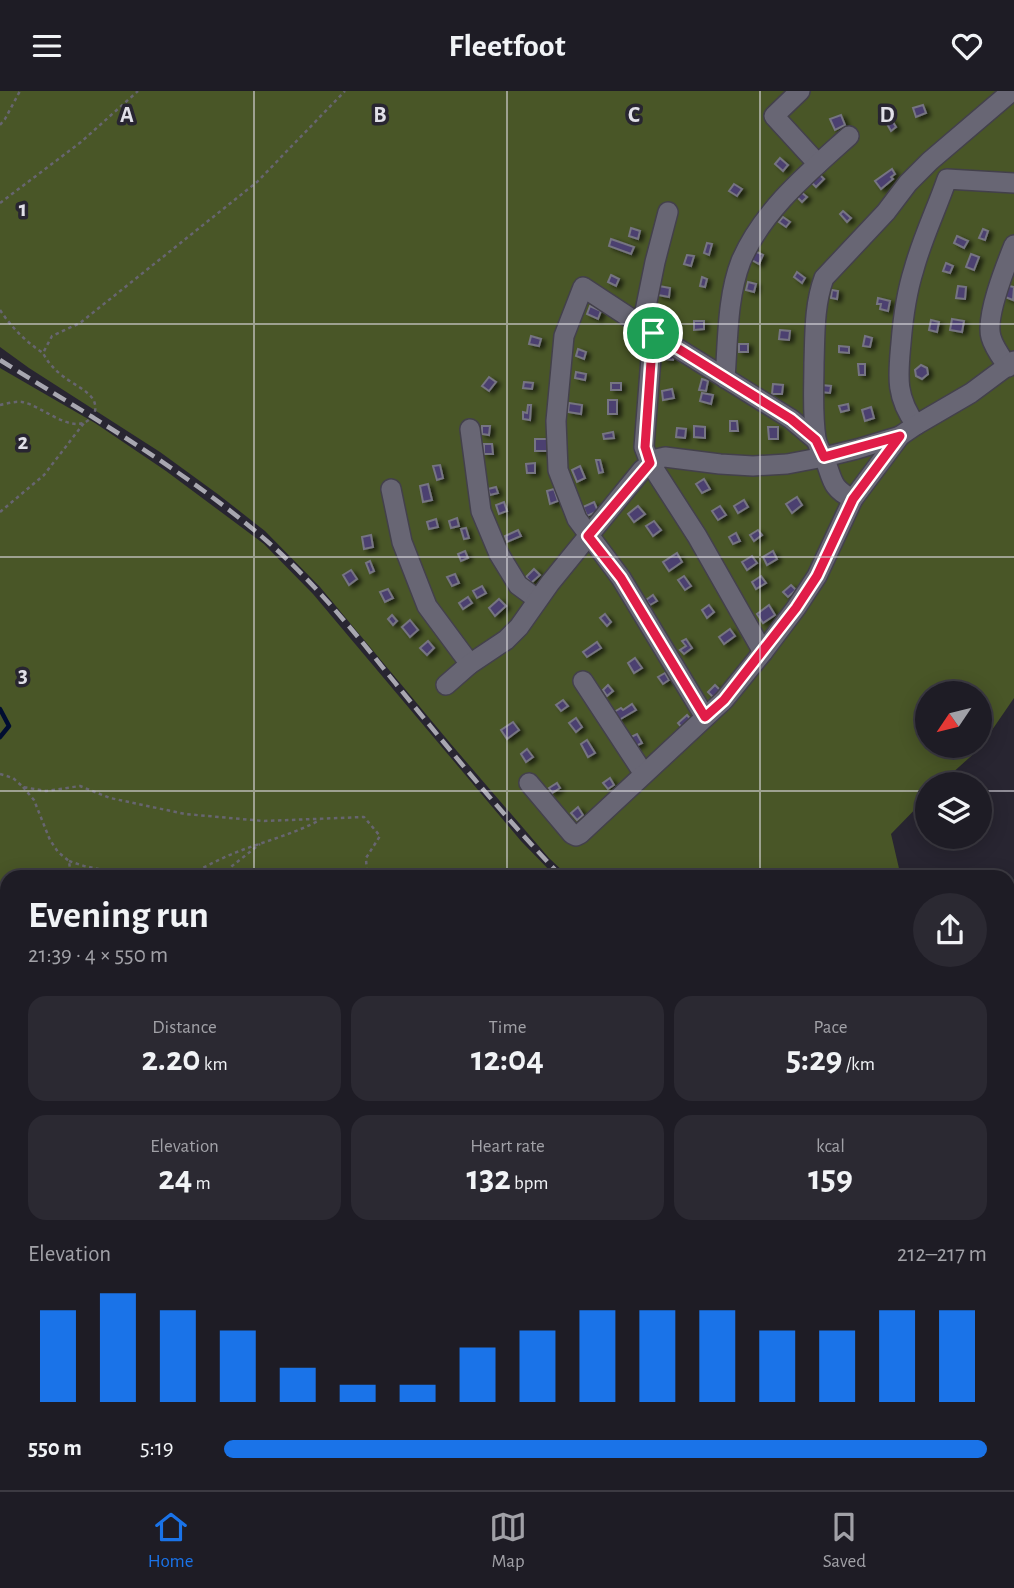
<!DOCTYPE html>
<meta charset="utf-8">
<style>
body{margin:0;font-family:"Alegreya Sans",sans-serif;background:#2b2932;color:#f1f3f6;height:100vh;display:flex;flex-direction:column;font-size:26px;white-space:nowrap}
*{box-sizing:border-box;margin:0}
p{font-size:23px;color:#a1a1a7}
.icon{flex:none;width:38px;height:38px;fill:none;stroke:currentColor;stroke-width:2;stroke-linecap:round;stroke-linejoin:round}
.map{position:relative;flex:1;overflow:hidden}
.sheet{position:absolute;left:0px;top:779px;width:1015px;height:621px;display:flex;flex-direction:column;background:#1e1c25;border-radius:21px 21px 0 0;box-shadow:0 4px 18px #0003,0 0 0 2px #3c3a42}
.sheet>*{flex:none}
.needle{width:46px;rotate:235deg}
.fabs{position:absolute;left:915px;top:590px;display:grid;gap:14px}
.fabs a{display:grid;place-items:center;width:77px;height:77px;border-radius:50%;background:#1e1c25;box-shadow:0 4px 18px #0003,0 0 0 2px #3c3a42;font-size:35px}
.pin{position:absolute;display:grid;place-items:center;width:60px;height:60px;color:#fff;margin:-30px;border:4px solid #fff;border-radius:50%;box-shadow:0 2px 7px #0007}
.round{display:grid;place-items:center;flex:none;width:74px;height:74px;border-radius:37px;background:#2b2932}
.overview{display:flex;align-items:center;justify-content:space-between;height:119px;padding:0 28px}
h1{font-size:38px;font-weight:700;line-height:52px}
.metrics{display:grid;grid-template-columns:repeat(3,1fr);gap:10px;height:119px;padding:7px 28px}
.metrics div{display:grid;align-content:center;border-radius:18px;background:#2b2932;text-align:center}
.metrics b{font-size:35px;font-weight:700}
.metrics small{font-size:19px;font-weight:400}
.metrics p{font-size:19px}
.chart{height:196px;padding:14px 28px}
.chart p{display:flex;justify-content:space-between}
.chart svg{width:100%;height:126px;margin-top:7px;stroke:#1a73e8;stroke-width:6}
ul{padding:0 28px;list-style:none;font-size:23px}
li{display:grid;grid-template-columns:112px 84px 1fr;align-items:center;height:52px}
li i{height:18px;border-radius:9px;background:#1a73e8}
header{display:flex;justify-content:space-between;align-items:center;height:91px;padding:0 28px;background:#1e1c25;font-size:32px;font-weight:700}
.menu{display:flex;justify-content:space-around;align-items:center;height:98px;border-top:2px solid #3c3a42;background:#1e1c25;font-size:19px;color:#a1a1a7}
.menu a{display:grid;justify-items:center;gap:4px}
.menu .on{color:#1a73e8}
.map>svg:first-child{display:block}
</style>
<header><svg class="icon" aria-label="menu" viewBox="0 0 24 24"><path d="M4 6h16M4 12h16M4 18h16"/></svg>Fleetfoot<svg class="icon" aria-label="heart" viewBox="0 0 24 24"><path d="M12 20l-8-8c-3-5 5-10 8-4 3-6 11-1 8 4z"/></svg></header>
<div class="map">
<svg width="1014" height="1399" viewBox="0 0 1014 1399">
<defs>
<filter id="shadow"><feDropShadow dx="4" dy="2.5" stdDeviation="2" flood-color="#0009"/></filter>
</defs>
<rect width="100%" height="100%" fill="#282531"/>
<!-- green -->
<g fill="#495627" fill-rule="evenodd">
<path d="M0 0H1014V607L979 658 940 693H928L927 706 891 743 901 786H569L549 767 450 652 320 496 265 440 219 404 160 361 29 277 0 256ZM928 602H980V654H928Z"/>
<path d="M0 277 95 332 166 380 264 453 313 503 521 750 556 786H7V1393H445L449 1399H0Z"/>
<path d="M1014 855V1147L1008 1143V857Z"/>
<path d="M1008 1156 1014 1160V1399H628L629 1393H1008Z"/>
</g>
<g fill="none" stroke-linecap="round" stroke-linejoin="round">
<!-- stream -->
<g stroke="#000d31" stroke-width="4.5">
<path d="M0 618 9 635 0 646"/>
<path d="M0 922 7 926"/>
<path d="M652 1393 657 1399"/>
<path d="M768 1393 771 1399"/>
<path d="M697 1399 701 1393"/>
</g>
</g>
<!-- building -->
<g fill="#4c406f" stroke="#767482" stroke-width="2" filter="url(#shadow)">
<path d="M923 14 926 22 916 26 913 17Z"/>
<path d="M841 24 845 34 835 39 830 28Z"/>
<path d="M891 28 896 36 891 40 886 31Z"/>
<path d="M780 67 788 74 783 80 775 73Z"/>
<path d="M892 78 895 83 891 86 893 88 881 98 875 90Z"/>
<path d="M818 82 824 88 816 96 810 90Z"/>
<path d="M734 93 742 98 737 105 729 100Z"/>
<path d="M801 101 807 106 802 111 796 105Z"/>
<path d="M843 120 851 127 847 131 840 123Z"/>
<path d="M783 126 790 131 786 136 779 131Z"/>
<path d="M631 137 640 140 638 148 629 145Z"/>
<path d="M983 138 988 140 985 149 979 147Z"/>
<path d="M957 145 968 150 964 157 954 152Z"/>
<path d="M611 148 634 156 631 163 609 155Z"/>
<path d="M707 152 712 153 709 164 704 162Z"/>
<path d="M755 160 763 164 759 173 750 168Z"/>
<path d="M971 163 979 166 974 179 966 176Z"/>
<path d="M687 164 694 165 691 175 684 173Z"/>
<path d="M946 172 953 175 950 182 943 180Z"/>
<path d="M797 181 805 187 802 192 794 186Z"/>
<path d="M611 184 619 188 616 195 608 191Z"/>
<path d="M702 186 707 188 705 196 700 195Z"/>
<path d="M748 191 756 193 754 201 746 199Z"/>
<path d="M659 195 670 197 669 206 658 204Z"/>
<path d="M958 195 966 196 965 208 956 207Z"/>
<path d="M1009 195 1014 196 1013 209 1005 206Z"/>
<path d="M832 199 838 200 837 208 831 207Z"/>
<path d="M878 207 890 210 888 220 880 218 881 213H877Z"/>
<path d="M590 215 601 220 598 228 587 223Z"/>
<path d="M655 219 663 222 661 229 653 226Z"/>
<path d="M952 228 964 230 962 241 950 239Z"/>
<path d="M931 229 939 231 937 241 929 239Z"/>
<path d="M694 230H704V238L694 239Z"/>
<path d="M780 239 790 240 789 249 779 248Z"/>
<path d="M531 245 541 248 539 255 529 253Z"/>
<path d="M865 245 872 247 870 256 863 255Z"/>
<rect x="739" y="253" width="9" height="8"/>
<path d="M839 255 849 256V262L839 261Z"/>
<path d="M578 258 586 261 584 268 576 265Z"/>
<path d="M664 263 674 264 673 269 664 268Z"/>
<path d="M858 273H865V284H859Z"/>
<path d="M921 274 927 277 928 283 922 288 916 285 915 279Z"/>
<path d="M576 281 586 283 585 289 575 287Z"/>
<path d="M489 286 496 291 489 300 482 295Z"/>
<path d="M702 288 708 290 706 300 699 299Z"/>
<path d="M524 291 533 292 532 298 523 297Z"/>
<rect x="611" y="292" width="10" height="7"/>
<path d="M773 293 783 294 782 303H772Z"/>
<path d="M821 294 831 295 830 302 821 301Z"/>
<path d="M672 298 674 307 663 309 662 300Z"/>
<path d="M702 302 713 304 711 313 700 310Z"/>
<rect x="608" y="309" width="9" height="14"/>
<path d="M569 312 582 314 581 323 568 321Z"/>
<path d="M848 313 849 319 841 321 839 315Z"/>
<path d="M528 314H531L530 329 523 328V321L527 322Z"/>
<path d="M871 316 874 327 865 330 862 319Z"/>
<path d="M730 330H737L738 340H730Z"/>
<path d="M482 335H490L489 344 482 343Z"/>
<path d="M694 335 705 336V347L694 346Z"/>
<path d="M768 336H778V348H769Z"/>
<path d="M677 337 686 338 685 347 676 346Z"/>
<path d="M613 341 614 347 604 348 603 343Z"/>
<rect x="535" y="348" width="15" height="12"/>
<path d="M484 353H492L493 363H484Z"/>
<path d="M596 369H600L603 381 599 382Z"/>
<path d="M535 372V382H527L526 373Z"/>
<path d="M440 374 443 387 437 389 433 375Z"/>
<path d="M580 375 585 387 577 391 572 379Z"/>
<path d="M704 388 710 398 702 402 696 393Z"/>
<path d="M428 393 432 409 423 411 420 395Z"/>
<path d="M496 396 498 402 490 404 488 398Z"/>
<path d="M554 398 558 410 550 413 547 400Z"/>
<path d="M797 406 802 414 792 422 786 413Z"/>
<path d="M744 409 748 416 738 422 734 415Z"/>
<path d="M504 411 507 420 499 423 496 414Z"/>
<path d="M594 411 598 420 587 425 583 416Z"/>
<path d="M638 415 645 423 634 431 628 423Z"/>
<path d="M720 415 726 424 718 429 712 420Z"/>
<path d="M457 427 459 435 451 437 449 430Z"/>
<path d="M436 428 438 436 429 438 427 431Z"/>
<path d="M654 430 661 439 653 445 646 435Z"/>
<path d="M466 437 469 447 464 448 461 438Z"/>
<path d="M518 439 521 445 507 451 505 445Z"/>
<path d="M758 439 762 444 754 450 750 444Z"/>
<path d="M736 442 740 450 733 453 729 446Z"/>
<path d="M371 444 373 456 364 458 362 446Z"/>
<path d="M465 460 468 467 461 470 458 463Z"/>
<path d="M773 460 777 468 767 474 763 466Z"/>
<path d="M677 462 682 471 669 480 663 471Z"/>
<path d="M752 465 757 472 747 479 742 471Z"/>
<path d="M370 470 374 480 370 482 366 472Z"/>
<path d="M534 478 540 484 531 492 526 486Z"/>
<path d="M351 479 357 488 349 494 343 484Z"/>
<path d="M455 483 459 492 452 495 447 486Z"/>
<path d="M684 485 691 495 685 499 678 489Z"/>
<path d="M761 485 766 492 756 498 752 491Z"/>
<path d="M791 494 796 499 788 506 783 501Z"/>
<path d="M482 495 486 502 477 507 473 500Z"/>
<path d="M388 498 393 507 385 511 380 501Z"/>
<path d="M653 504 657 510 650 514 646 509Z"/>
<path d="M468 506 472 512 463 518 459 512Z"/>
<path d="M499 508 506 515 495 525 489 517Z"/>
<path d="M709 514 714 521 707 527 702 519Z"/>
<path d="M769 514 775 524 763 532 757 523Z"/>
<path d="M605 523 611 531 607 535 600 527Z"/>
<path d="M392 524 397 530 393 534 388 528Z"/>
<path d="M410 529 418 539 410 546 402 536Z"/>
<path d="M730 538 735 545 724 553 719 546Z"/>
<path d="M686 548 692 557 684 563 680 559 686 555 682 550Z"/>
<path d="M428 550 434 557 427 564 420 557Z"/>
<path d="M597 551 601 557 587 566 583 561Z"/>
<path d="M635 567 642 577 634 582 628 572Z"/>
<path d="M665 582 669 589 663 593 658 586Z"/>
<path d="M608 594 613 600 607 605 603 599Z"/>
<path d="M715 594 722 601 715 608 708 601Z"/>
<path d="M563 609 568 615 561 620 556 614Z"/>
<path d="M632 613 636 619 619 629 614 621 621 617 623 619Z"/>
<path d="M687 624 692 630 683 638 678 632Z"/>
<path d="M576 627 582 636 576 641 569 632Z"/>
<path d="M513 631 519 639 507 648 501 639Z"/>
<path d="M637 643 642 652 634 656 629 647Z"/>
<path d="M587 649 595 662 588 666 581 653Z"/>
<path d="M527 658 533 666 526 671 521 663Z"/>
<path d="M610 687 614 694 608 698 603 692Z"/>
<path d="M557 692 560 697 552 702 549 697Z"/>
<path d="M578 716 583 724 577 729 571 722Z"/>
<path d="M504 1393H508L511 1399H494Z"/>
</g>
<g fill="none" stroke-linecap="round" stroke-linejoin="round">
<!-- minor casing -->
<g stroke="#43404b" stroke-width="22">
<g id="minor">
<path d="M800 0 774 25 818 73"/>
<path d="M642 235 655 171 668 121"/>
<path d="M653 242 644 356 650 372 697 445 763 561"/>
<path d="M1008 276C1002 267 994 257 991 246 985 226 1006 174 1014 154"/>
<path d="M725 287C728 249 727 206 741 170 763 119 808 82 849 45"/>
<path d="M916 334C895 305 898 285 901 252 903 227 906 203 914 178 922 148 937 117 947 88L1014 92"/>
<path d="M470 338 481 420 499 463 518 494 537 508"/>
<path d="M391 398 402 451 427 515 470 573"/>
<path d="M853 408C830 397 833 388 824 366 821 360 817 354 816 347 812 322 814 296 814 272 815 243 814 214 824 187L886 121 908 92 930 70 1012 0"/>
<path d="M583 590 644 683"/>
<path d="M446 594 470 573 506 549 519 536 550 492 642 379 656 368 665 366 720 373 753 375 787 373 824 366 857 358 900 345 916 334 971 302 1014 270"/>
<path d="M705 626 621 487 577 428 558 379 556 330 564 245 583 196 653 242 791 328 816 349"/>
<path d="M529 692 572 743 576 745 580 743 724 609 763 561 796 517 817 485 853 408 900 345"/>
</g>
</g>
<!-- path -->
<g stroke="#676570" stroke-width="2.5" stroke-dasharray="3.5 3.5" stroke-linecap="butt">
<path d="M0 34 5 28 20 0"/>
<path d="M0 112 81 51 138 0"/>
<path d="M0 219C12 237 25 250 43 262"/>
<path d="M0 314C6 313 15 310 22 311 42 314 74 347 92 326 96 322 96 315 94 310 89 300 73 293 64 286 55 279 48 272 43 262L52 245 80 232 257 91 345 0"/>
<path d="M0 421 44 384 84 332"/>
<path d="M0 683 13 687 23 696 46 700 80 695 110 707 185 723 264 730 364 726 380 745 366 767 367 786"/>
<path d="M23 696 34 709 50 749 58 761 69 770 71 786"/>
<path d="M69 770 84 775 135 786"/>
<path d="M177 786C197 782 214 770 232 763 261 751 292 744 320 729"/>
<path d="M222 786 232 775 260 753"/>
<path d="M1008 1257H1014"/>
<path d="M912 1393 925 1399"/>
<path d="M585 1399 591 1397 606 1399"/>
<path d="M669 1399V1393"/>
</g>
<!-- minor -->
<use href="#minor" stroke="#686674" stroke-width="19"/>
<!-- rail -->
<g stroke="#a8a7b0" stroke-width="4.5" stroke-dasharray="14 7" stroke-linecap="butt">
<path d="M0 269C91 326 187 380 268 451 316 493 356 543 396 593 450 659 503 725 562 786"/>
<path d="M1008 1149 1014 1153"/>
</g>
</g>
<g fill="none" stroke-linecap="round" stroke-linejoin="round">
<!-- route casing -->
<g stroke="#fff" stroke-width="14">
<path id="route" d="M653 242 791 328 816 349 824 366 900 345 853 408 817 485 796 517 724 609 705 626 621 487 588 445 650 372 645 356Z"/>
</g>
<!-- route -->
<use href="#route" stroke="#e11d48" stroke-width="9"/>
</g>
<!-- grid -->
<path fill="none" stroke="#e1e0e8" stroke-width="2" stroke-opacity="0.55" d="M254 0V786M507 0V786M760 0V786M0 233H1014M0 466H1014M0 700H928M980 700H1014M0 933H7M1008 933H1014M0 1166H7M1008 1166H1014M254 1393V1399M507 1393V1399M760 1393V1399"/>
<g font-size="23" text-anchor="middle" font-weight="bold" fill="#e1e0e8" stroke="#282531" stroke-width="7" stroke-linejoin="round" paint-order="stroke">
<text x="127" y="31">A</text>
<text x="380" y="31">B</text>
<text x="634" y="31">C</text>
<text x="887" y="31">D</text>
<text x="23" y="125">1</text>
<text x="23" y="358">2</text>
<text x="23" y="591">3</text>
</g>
</svg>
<div class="fabs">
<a><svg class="needle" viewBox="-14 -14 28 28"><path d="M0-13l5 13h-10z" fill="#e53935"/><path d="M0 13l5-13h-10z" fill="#a1a1a7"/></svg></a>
<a><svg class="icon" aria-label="layers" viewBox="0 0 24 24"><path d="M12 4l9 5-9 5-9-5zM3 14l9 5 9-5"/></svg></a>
</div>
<div class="pin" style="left:653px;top:242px;background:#1e9e55"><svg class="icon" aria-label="arrive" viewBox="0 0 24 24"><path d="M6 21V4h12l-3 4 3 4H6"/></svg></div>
<section class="sheet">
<div class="overview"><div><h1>Evening run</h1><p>21:39 · 4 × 550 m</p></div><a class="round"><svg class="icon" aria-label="share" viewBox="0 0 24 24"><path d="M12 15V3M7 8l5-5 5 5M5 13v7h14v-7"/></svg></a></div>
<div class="metrics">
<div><p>Distance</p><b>2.20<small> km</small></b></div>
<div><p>Time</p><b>12:04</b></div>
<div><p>Pace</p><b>5:29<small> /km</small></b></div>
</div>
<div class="metrics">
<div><p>Elevation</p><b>24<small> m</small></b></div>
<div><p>Heart rate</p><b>132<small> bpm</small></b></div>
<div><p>kcal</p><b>159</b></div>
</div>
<div class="chart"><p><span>Elevation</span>212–217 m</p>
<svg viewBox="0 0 160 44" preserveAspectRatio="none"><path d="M5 44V12M15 44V6M25 44V12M35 44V19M45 44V32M55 44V38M65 44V38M75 44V25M85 44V19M95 44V12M105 44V12M115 44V12M125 44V19M135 44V19M145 44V12M155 44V12"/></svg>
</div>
<ul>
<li><b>550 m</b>5:19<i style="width:100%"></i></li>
</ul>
</section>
</div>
<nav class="menu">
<a class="on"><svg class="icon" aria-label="home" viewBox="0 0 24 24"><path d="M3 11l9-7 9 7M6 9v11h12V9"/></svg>Home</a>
<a><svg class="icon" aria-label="map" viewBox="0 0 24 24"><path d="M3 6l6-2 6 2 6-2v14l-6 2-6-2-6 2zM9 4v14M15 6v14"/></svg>Map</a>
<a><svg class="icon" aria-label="saved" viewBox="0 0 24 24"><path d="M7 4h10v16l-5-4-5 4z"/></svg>Saved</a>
</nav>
